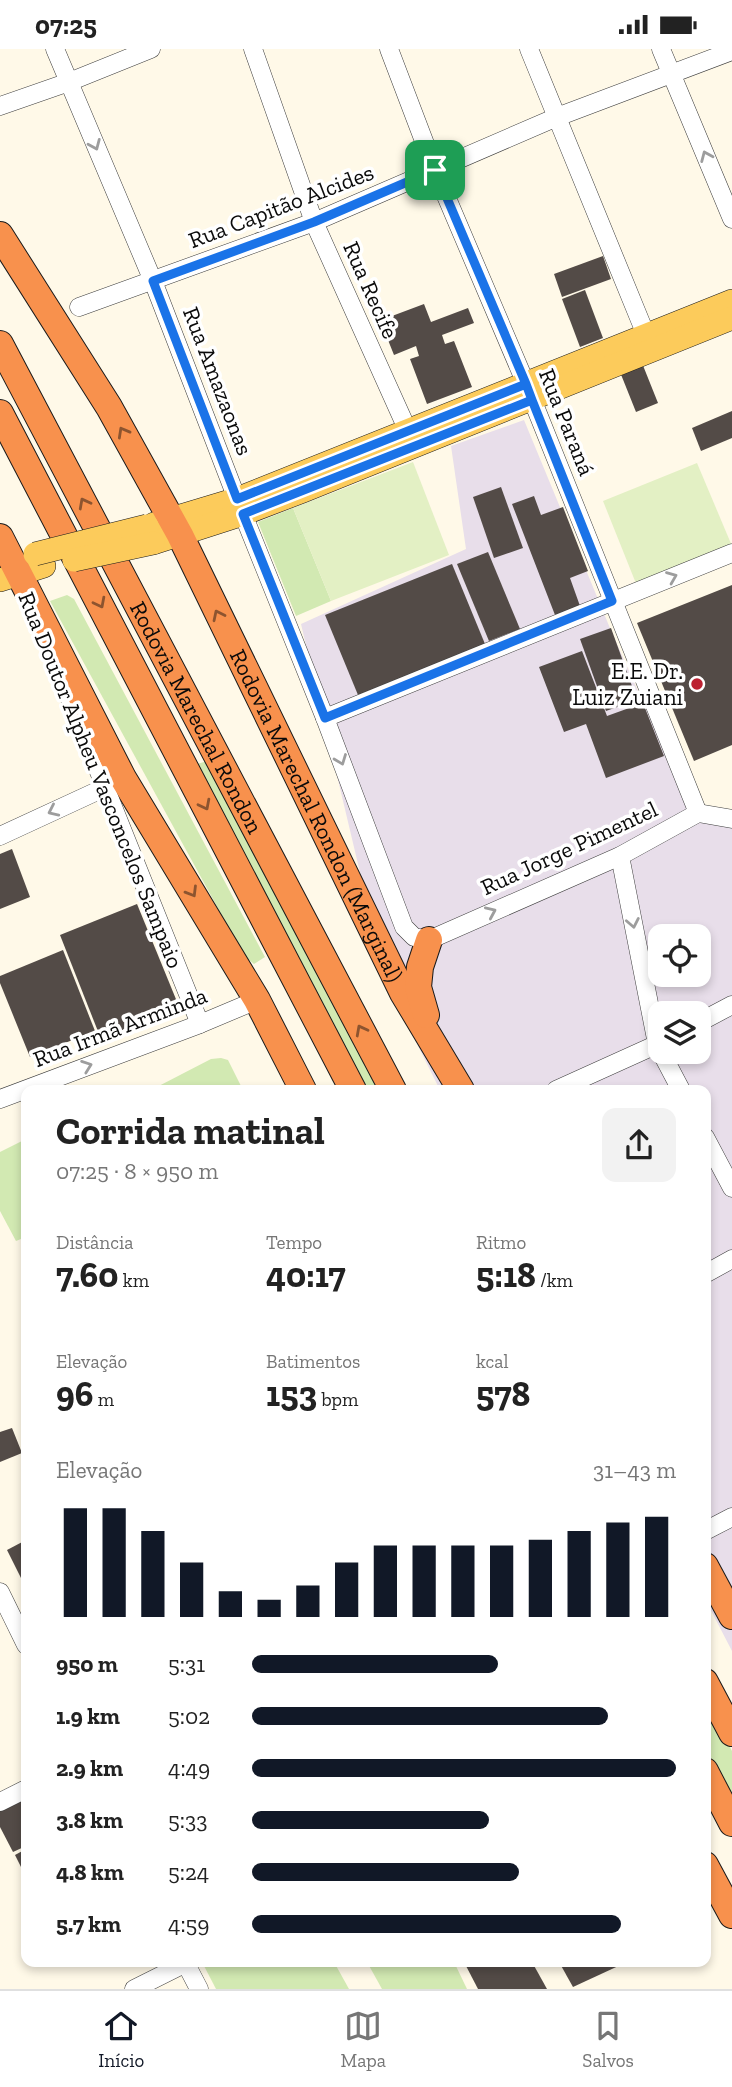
<!DOCTYPE html>
<html lang="pt">
<meta charset="utf-8">
<style>
body{margin:0;font-family:"Zilla Slab",serif;background:#f2f2f2;color:#222;height:100vh;display:flex;flex-direction:column;font-size:26px;white-space:nowrap}
*{box-sizing:border-box;margin:0}
p{font-size:23px;color:#767676}
.icon{flex:none;width:38px;height:38px;fill:none;stroke:currentColor;stroke-width:2;stroke-linecap:round;stroke-linejoin:round}
.map{position:relative;flex:1;overflow:hidden}
.drawer{position:absolute;left:21px;top:1036px;width:690px;height:882px;display:flex;flex-direction:column;background:#fff;border-radius:14px;box-shadow:0 4px 10px #0003}
.drawer>*{flex:none}
.fabs{position:absolute;left:648px;top:875px;display:grid;gap:14px}
.fabs a{display:grid;place-items:center;width:63px;height:63px;border-radius:14px;background:#fff;box-shadow:0 4px 10px #0003;font-size:35px}
.pin{position:absolute;display:grid;place-items:center;width:60px;height:60px;color:#fff;margin:-30px;border-radius:14px;box-shadow:0 4px 10px #0006}
.round{display:grid;place-items:center;flex:none;width:74px;height:74px;border-radius:14px;background:#f2f2f2}
.overview{display:flex;align-items:center;justify-content:space-between;height:119px;padding:0 35px}
h1{font-size:38px;font-weight:700;line-height:52px}
.figures{display:grid;grid-template-columns:repeat(3,1fr);gap:10px;height:119px;padding:7px 35px}
.figures div{display:grid;align-content:center}
.figures b{font-size:35px;font-weight:700}
.figures small{font-size:19px;font-weight:400}
.figures p{font-size:19px}
.chart{height:196px;padding:14px 35px}
.chart p{display:flex;justify-content:space-between}
.chart svg{width:100%;height:126px;margin-top:7px;stroke:#111827;stroke-width:6}
ul{padding:0 35px;list-style:none;font-size:23px}
li{display:grid;grid-template-columns:112px 84px 1fr;align-items:center;height:52px}
li i{height:18px;border-radius:9px;background:#111827}
.status{display:flex;justify-content:space-between;align-items:center;height:49px;padding:0 35px;background:#fff;direction:ltr}
.status svg{height:19px;fill:currentColor}
.tabs{display:flex;justify-content:space-around;align-items:center;height:98px;border-top:2px solid #e0e0e0;background:#fff;font-size:19px;color:#767676}
.tabs a{display:grid;justify-items:center;gap:4px}
.tabs .current{color:#111827}
.map>svg:first-child{display:block}
</style>
<div class="status"><b>07:25</b><svg viewBox="0 0 49 12"><path d="M0 12V9h3v3zM5 12V6h3v6zM10 12V3h3v9zM15 12V0h3v12zM26 1h20v11H26zM47 4h2v5h-2z"/></svg></div>
<div class="map">
<svg width="732" height="1940" viewBox="0 0 732 1940">
<rect width="100%" height="100%" fill="#fff9e8"/>
<!-- industrial -->
<path fill="#e8deea" fill-rule="evenodd" d="M524 371 612 584 696 772 732 776V1602L705 1550V1041H440L386 933 301 575 466 500 451 397ZM660 887H698V926H660ZM660 964H698V1003H660Z"/>
<!-- green -->
<g fill="#d2e9b2">
<path d="M293 459 331 552 296 567 258 473Z"/>
<path d="M67 546 74 550 265 908 254 915 244 907 50 552Z"/>
<path d="M215 710 386 1041H362L193 716Z"/>
<path d="M221 1009 228 1011 243 1041H151L211 1010Z"/>
<path d="M26 1090V1188L16 1192 0 1162V1103Z"/>
<path d="M705 1651 732 1702V1749L705 1697Z"/>
<path d="M202 1913H334L349 1940H216Z"/>
<path d="M367 1913H454L467 1940H382Z"/>
</g>
<!-- pitch -->
<g fill="#e3f0c4">
<path d="M413 413 449 506 331 552 293 459Z"/>
<path d="M697 414 732 497 637 537 603 452Z"/>
</g>
<!-- building -->
<g fill="#534b47">
<path d="M603 207 611 230 562 248 554 225Z"/>
<path d="M585 241 603 289 580 298 562 250Z"/>
<path d="M424 255 431 273 468 259 474 274 442 286 445 295 454 292 472 338 427 355 410 310 419 307 416 297 394 306 384 281 395 276 392 267Z"/>
<path d="M642 314 658 354 636 363 620 323Z"/>
<path d="M732 362V389L701 402 692 379Z"/>
<path d="M501 438 523 499 494 509 473 448Z"/>
<path d="M534 447 541 466 563 458 588 522 570 529 580 557 555 566 512 455Z"/>
<path d="M488 503 520 580 489 592 457 515Z"/>
<path d="M452 515 485 595 358 646 325 566Z"/>
<path d="M732 536V696L694 712 637 574Z"/>
<path d="M611 579 637 651 606 662 580 590Z"/>
<path d="M582 602 607 667 643 654 664 707 606 729 586 675 564 683 539 618Z"/>
<path d="M12 800 30 848 0 860V805Z"/>
<path d="M137 855 180 960 101 990 60 886Z"/>
<path d="M63 901 95 982 30 1008 0 934V927Z"/>
<path d="M12 1379 22 1404 0 1413V1383Z"/>
<path d="M26 1491V1539L7 1501Z"/>
<path d="M20 1751 26 1763V1797L13 1803 0 1778V1762Z"/>
<path d="M26 1800V1828L15 1806Z"/>
<path d="M464 1913H532L547 1940H478Z"/>
<path d="M559 1913H627L573 1938Z"/>
</g>
<g fill="none" stroke-linecap="round" stroke-linejoin="round">
<!-- minor casing -->
<g stroke="#3d3d3d" stroke-width="19">
<g id="minor">
<path d="M55 0 153 232 237 450"/>
<path d="M253 0 314 173 408 382"/>
<path d="M389 0 435 121 526 335 698 764"/>
<path d="M529 0 646 286"/>
<path d="M661 0 732 170"/>
<path d="M0 57 69 33 151 0"/>
<path d="M79 258 314 173 557 68 732 2"/>
<path d="M243 465 325 669 404 878 414 888 429 891 620 807 698 764 732 770"/>
<path d="M69 648 200 975"/>
<path d="M325 669 732 504"/>
<path d="M0 787 106 738"/>
<path d="M620 807 657 995 660 1001"/>
<path d="M698 974 732 956"/>
<path d="M661 1003 681 1041"/>
<path d="M556 1041 660 994"/>
<path d="M0 1050 200 975 257 951"/>
<path d="M705 1088 732 1139"/>
<path d="M705 1225 732 1210"/>
<path d="M705 1482 732 1468"/>
<path d="M0 1543 26 1596"/>
<path d="M0 1753 26 1740"/>
<path d="M185 1913 199 1940"/>
<path d="M134 1940 186 1914"/>
</g>
</g>
<!-- major casing -->
<g stroke="#1b1b1b" stroke-width="24">
<g id="major">
<path d="M154 475 237 450 732 252"/>
<path d="M153 494 243 465 303 442 732 269"/>
<path d="M0 531 44 517"/>
</g>
</g>
<!-- highway casing -->
<g stroke="#1b1b1b" stroke-width="28">
<g id="highway">
<path id="s1" d="M0 186 109 358 180 486 403 944 461 1041"/>
<path id="s2" d="M0 295 393 1041"/>
<path d="M0 364 353 1041"/>
<path d="M0 488 123 729 257 951 303 1041"/>
<path d="M426 966 418 938 420 918 429 891"/>
<path d="M705 1517 732 1567"/>
<path d="M705 1633 732 1684"/>
<path d="M705 1722 732 1774"/>
<path d="M705 1816 732 1866"/>
</g>
</g>
<!-- minor -->
<use href="#minor" stroke="#fff" stroke-width="18"/>
<!-- major -->
<use href="#major" stroke="#fccb5b" stroke-width="23"/>
<!-- highway -->
<use href="#highway" stroke="#f8914d" stroke-width="26"/>
<!-- major-bridge casing -->
<g stroke="#1b1b1b" stroke-width="24" stroke-linecap="butt">
<g id="major-bridge">
<path d="M35 505 147 477"/>
<path d="M74 511 153 494"/>
</g>
</g>
<!-- major-bridge -->
<use href="#major-bridge" stroke="#fccb5b" stroke-width="23"/>
</g>
<!-- one-way arrows -->
<defs><path id="oneway-chevron" d="M-2-3.5L2.5 0L-2 3.5" fill="none" stroke-width="1.6" stroke-linecap="round" stroke-linejoin="round" transform="scale(1.75)"/></defs>
<g stroke="#9d9d9d">
<use href="#oneway-chevron" transform="translate(95 96) rotate(67)"/>
<use href="#oneway-chevron" transform="translate(706 107) rotate(-113)"/>
<use href="#oneway-chevron" transform="translate(672 528) rotate(-22)"/>
<use href="#oneway-chevron" transform="translate(341 711) rotate(69)"/>
<use href="#oneway-chevron" transform="translate(53 762) rotate(155)"/>
<use href="#oneway-chevron" transform="translate(491 863) rotate(-24)"/>
<use href="#oneway-chevron" transform="translate(633 874) rotate(79)"/>
<use href="#oneway-chevron" transform="translate(87 1017) rotate(-20)"/>
</g>
<g stroke="#8d542f">
<use href="#oneway-chevron" transform="translate(123 383) rotate(-119)"/>
<use href="#oneway-chevron" transform="translate(84 454) rotate(-118)"/>
<use href="#oneway-chevron" transform="translate(100 554) rotate(63)"/>
<use href="#oneway-chevron" transform="translate(218 566) rotate(-116)"/>
<use href="#oneway-chevron" transform="translate(205 756) rotate(63)"/>
<use href="#oneway-chevron" transform="translate(192 843) rotate(59)"/>
<use href="#oneway-chevron" transform="translate(361 981) rotate(-118)"/>
</g>
<g fill="none" stroke-linecap="round" stroke-linejoin="round">
<!-- route casing -->
<g stroke="#fff" stroke-width="14">
<path id="route" d="M435 121 314 173 153 232 237 450 526 335 532 351 612 552 325 669 243 465 532 351 526 335 435 121"/>
</g>
<!-- route -->
<use href="#route" stroke="#1a73e8" stroke-width="9"/>
</g>
<!-- markers -->
<circle fill="#bc2131" stroke="#fff" stroke-width="2.5" cx="697" cy="635" r="7"/>
<g text-anchor="middle" stroke-width="7" stroke-linejoin="round" paint-order="stroke">
<!-- street labels -->
<g font-size="23" fill="#0a0a0a" stroke="#fff">
<text transform="translate(281 157) rotate(-21)" y="8">Rua Capitão Alcides</text>
<text transform="translate(371 241) rotate(66)" y="8">Rua Recife</text>
<text transform="translate(218 332) rotate(69)" y="8">Rua Amazaonas</text>
<text transform="translate(567 373) rotate(68)" y="8">Rua Paraná</text>
<text dy="8" stroke="none"><textPath href="#s2" startOffset="422">Rodovia Marechal Rondon</textPath></text>
<text transform="translate(101 731) rotate(68)" y="8">Rua Doutor Alpheu Vasconcelos Sampaio</text>
<text dy="8" stroke="none"><textPath href="#s1" startOffset="662">Rodovia Marechal Rondon (Marginal)</textPath></text>
<text transform="translate(569 799) rotate(-25)" y="8">Rua Jorge Pimentel</text>
<text transform="translate(120 978) rotate(-21)" y="8">Rua Irmã Arminda</text>
</g>
<!-- poi labels -->
<g font-size="23" fill="#0a0a0a" stroke="#fff" text-anchor="end">
<text x="683" y="630">E.E. Dr.<tspan x="683" dy="26">Luiz Zuiani</tspan></text>
</g>
</g>
</svg>
<div class="fabs">
<a><svg class="icon" aria-label="locate" viewBox="0 0 24 24"><circle cx="12" cy="12" r="6"/><path d="M12 2v4M12 18v4M2 12h4M18 12h4"/></svg></a>
<a><svg class="icon" aria-label="layers" viewBox="0 0 24 24"><path d="M12 4l9 5-9 5-9-5zM3 14l9 5 9-5"/></svg></a>
</div>
<div class="pin" style="left:435px;top:121px;background:#1e9e55"><svg class="icon" aria-label="arrive" viewBox="0 0 24 24"><path d="M6 21V4h12l-3 4 3 4H6"/></svg></div>
<section class="drawer">
<div class="overview"><div><h1>Corrida matinal</h1><p>07:25 · 8 × 950 m</p></div><a class="round"><svg class="icon" aria-label="share" viewBox="0 0 24 24"><path d="M12 15V3M7 8l5-5 5 5M5 13v7h14v-7"/></svg></a></div>
<div class="figures">
<div><p>Distância</p><b>7.60<small> km</small></b></div>
<div><p>Tempo</p><b>40:17</b></div>
<div><p>Ritmo</p><b>5:18<small> /km</small></b></div>
</div>
<div class="figures">
<div><p>Elevação</p><b>96<small> m</small></b></div>
<div><p>Batimentos</p><b>153<small> bpm</small></b></div>
<div><p>kcal</p><b>578</b></div>
</div>
<div class="chart"><p><span>Elevação</span>31–43 m</p>
<svg viewBox="0 0 160 44" preserveAspectRatio="none"><path d="M5 44V6M15 44V6M25 44V14M35 44V25M45 44V35M55 44V38M65 44V33M75 44V25M85 44V19M95 44V19M105 44V19M115 44V19M125 44V17M135 44V14M145 44V11M155 44V9"/></svg>
</div>
<ul>
<li><b>950 m</b>5:31<i style="width:58%"></i></li>
<li><b>1.9 km</b>5:02<i style="width:84%"></i></li>
<li><b>2.9 km</b>4:49<i style="width:100%"></i></li>
<li><b>3.8 km</b>5:33<i style="width:56%"></i></li>
<li><b>4.8 km</b>5:24<i style="width:63%"></i></li>
<li><b>5.7 km</b>4:59<i style="width:87%"></i></li>
</ul>
</section>
</div>
<nav class="tabs">
<a class="current"><svg class="icon" aria-label="home" viewBox="0 0 24 24"><path d="M3 11l9-7 9 7M6 9v11h12V9"/></svg>Início</a>
<a><svg class="icon" aria-label="map" viewBox="0 0 24 24"><path d="M3 6l6-2 6 2 6-2v14l-6 2-6-2-6 2zM9 4v14M15 6v14"/></svg>Mapa</a>
<a><svg class="icon" aria-label="saved" viewBox="0 0 24 24"><path d="M7 4h10v16l-5-4-5 4z"/></svg>Salvos</a>
</nav>
